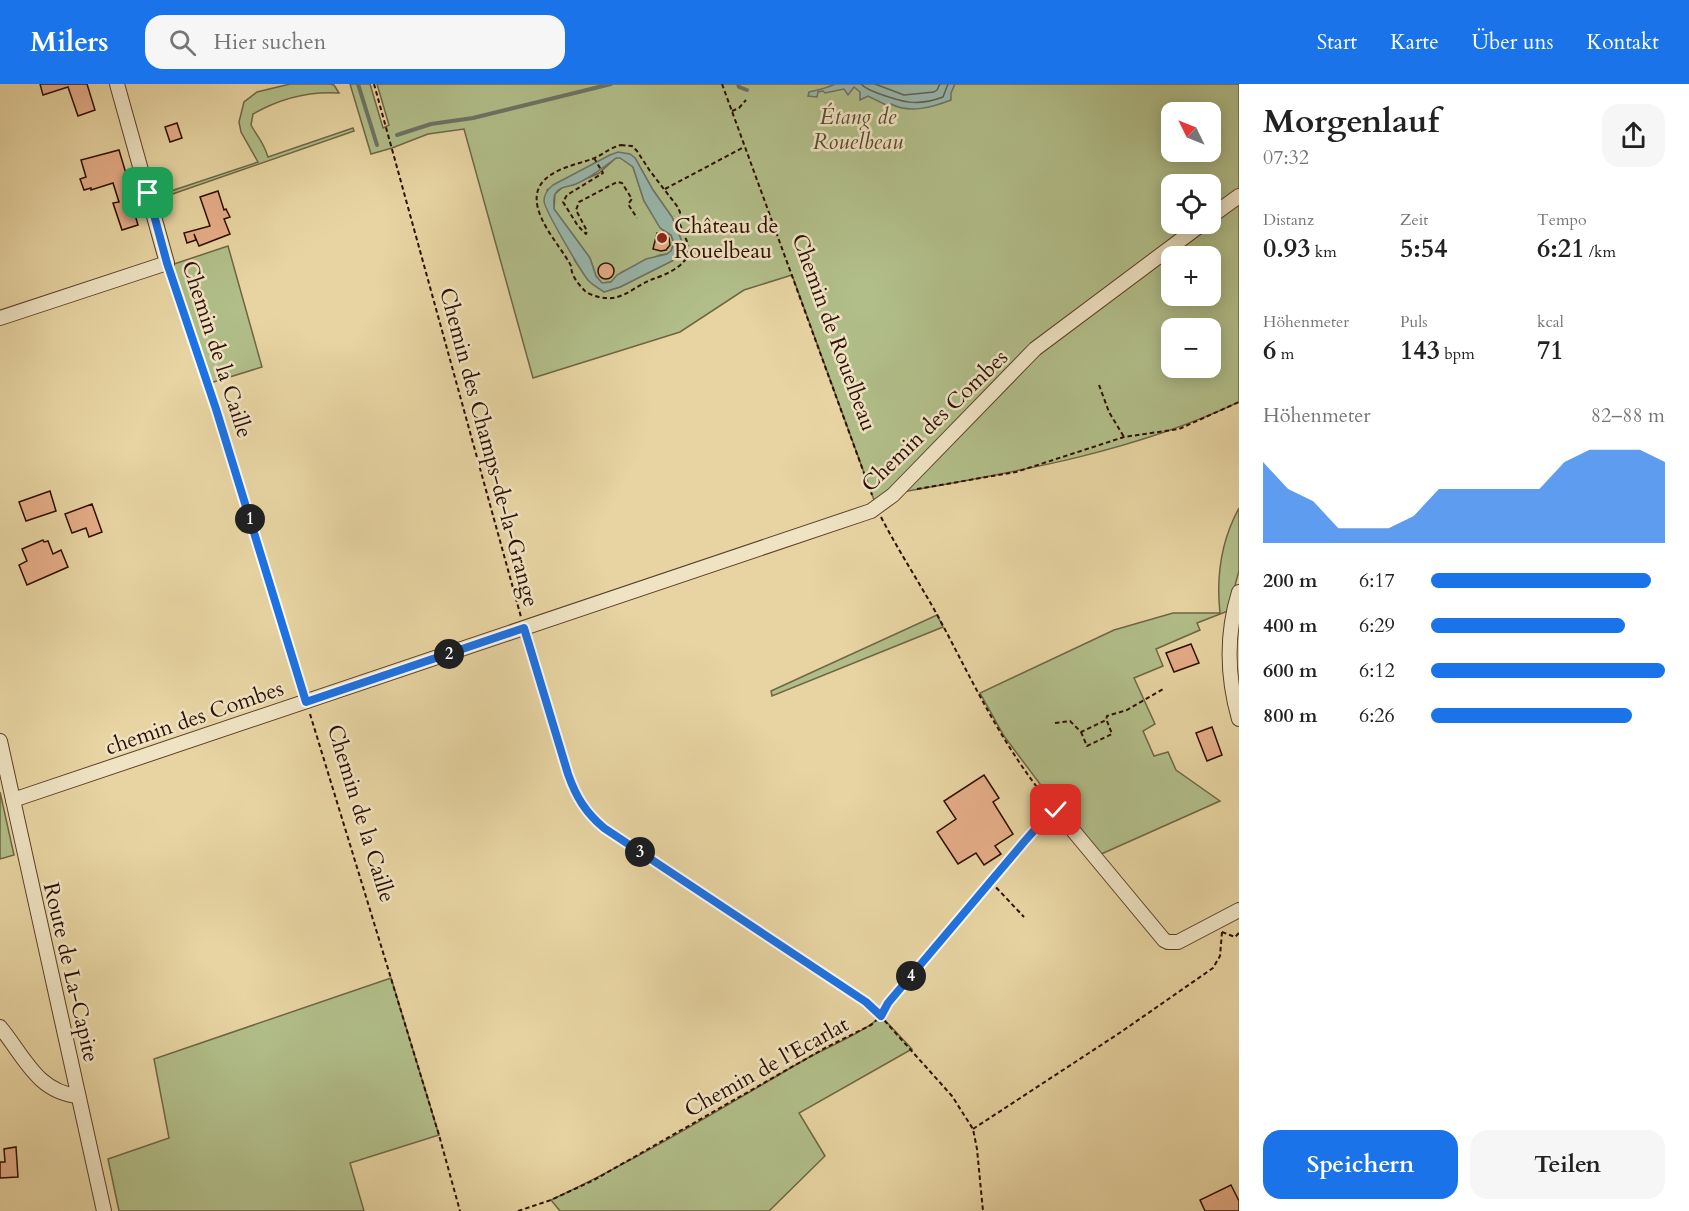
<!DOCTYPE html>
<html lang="de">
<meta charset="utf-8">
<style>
body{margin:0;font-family:Cardo,serif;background:#f6f6f6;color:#222;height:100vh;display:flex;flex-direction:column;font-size:22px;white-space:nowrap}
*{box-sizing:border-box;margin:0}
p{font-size:20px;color:#767676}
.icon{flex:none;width:33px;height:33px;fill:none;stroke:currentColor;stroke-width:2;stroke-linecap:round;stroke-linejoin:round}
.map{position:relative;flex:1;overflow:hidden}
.drawer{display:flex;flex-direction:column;background:#fff;width:450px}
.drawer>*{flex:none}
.needle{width:39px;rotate:313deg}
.buttons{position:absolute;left:1161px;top:18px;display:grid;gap:12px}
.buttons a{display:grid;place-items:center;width:60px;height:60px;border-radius:12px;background:#fff;box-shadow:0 3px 15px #0003;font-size:30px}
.pin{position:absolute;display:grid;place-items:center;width:51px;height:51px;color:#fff;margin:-26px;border-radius:12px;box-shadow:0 3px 9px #0006}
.km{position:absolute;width:30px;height:30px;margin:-15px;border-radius:50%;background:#222;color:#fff;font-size:16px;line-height:30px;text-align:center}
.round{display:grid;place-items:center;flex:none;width:63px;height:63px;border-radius:18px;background:#f6f6f6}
.summary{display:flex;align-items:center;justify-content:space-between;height:102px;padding:0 24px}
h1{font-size:33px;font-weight:800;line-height:45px}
.metrics{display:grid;grid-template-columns:repeat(3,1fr);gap:9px;height:102px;padding:6px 24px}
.metrics div{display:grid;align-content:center}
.metrics b{font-size:26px;font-weight:800}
.metrics small{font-size:16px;font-weight:400}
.metrics p{font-size:16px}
.chart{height:168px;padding:12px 24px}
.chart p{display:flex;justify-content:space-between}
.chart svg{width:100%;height:108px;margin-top:6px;fill:#1a73e8;opacity:.7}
.cta{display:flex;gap:12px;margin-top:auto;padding:12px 24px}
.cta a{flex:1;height:69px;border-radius:18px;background:#1a73e8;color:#fff;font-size:24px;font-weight:800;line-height:69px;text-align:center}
.cta a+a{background:#f6f6f6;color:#222}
ul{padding:0 24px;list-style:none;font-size:20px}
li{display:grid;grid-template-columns:96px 72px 1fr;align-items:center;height:45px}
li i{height:15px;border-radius:8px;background:#1a73e8}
header{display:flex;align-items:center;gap:36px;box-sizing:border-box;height:84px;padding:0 30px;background:#1a73e8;color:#fff}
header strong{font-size:28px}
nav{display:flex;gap:33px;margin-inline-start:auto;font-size:21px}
.search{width:420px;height:54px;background:#f6f6f6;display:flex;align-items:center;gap:15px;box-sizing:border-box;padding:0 21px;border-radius:18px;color:#767676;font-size:22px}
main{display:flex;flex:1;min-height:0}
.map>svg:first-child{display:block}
</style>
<header>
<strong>Milers</strong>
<div class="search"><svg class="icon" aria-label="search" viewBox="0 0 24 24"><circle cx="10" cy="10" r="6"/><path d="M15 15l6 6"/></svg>Hier suchen</div>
<nav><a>Start</a><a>Karte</a><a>Über uns</a><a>Kontakt</a></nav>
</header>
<main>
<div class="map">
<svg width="1239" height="1127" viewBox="0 0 1239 1127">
<rect width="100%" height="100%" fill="#e7d4a2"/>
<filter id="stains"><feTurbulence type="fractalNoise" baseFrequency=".00333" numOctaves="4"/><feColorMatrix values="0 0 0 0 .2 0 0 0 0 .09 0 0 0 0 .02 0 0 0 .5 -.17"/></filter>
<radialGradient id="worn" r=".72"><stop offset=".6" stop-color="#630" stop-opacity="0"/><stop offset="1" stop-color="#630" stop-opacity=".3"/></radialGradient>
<!-- green -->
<g fill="#b1be89" stroke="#6f6644" stroke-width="1.5" fill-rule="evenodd">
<path d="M290 0H330L334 1 339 9C308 7 279 15 253 30L251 41C258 54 263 57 268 73L353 44 354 47 161 114 159 111 258 78 241 48 239 38 244 18 257 8Z"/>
<path d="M350 0H370L383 44 389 41 377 0H1239V105L1211 127 1210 100H1172V140H1193L1030 265 888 409 874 416 792 191 744 206 680 248 533 294 464 45 428 50 392 64 371 70ZM1172 28H1210V68H1172ZM610 71 635 74 653 106 672 133 684 163 674 176 620 203 604 208 588 196 575 177 547 106Z"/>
<path d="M620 73 633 83 644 117 664 148 671 151 674 159 671 168 667 170 660 171 622 188 611 198 602 199 596 192 590 174 554 125 555 110 564 102 572 101 599 89 616 74Z"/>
<path d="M1239 117V318C1134 368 1016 388 902 408L1034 271ZM1172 172H1210V212H1172ZM1172 244H1210V284H1172Z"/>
<path d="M228 162 262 283 207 300 168 182Z"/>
<path d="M1239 424V487L1228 527 1197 539 1200 546 1156 565 1163 582 1134 594 1155 640 1143 647 1154 672 1168 668 1176 686 1220 717 1099 771 1058 724 1004 652 980 609 1114 546 1173 529H1220C1216 492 1221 457 1239 424Z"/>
<path d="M937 531 943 543 772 612 771 607Z"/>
<path d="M0 708 14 771 0 775Z"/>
<path d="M391 894 439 1051 350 1079 364 1127H119L108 1075 169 1054 154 975Z"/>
<path d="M881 932 912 965 799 1029 825 1072 769 1127H560L551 1116C639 1075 722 1024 806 975 826 964 867 947 881 932Z"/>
</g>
<!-- water -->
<g fill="#98b7ac" stroke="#6d7367" stroke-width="1.5" fill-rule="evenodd">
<path d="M835 0H955L951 9V16C933 23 910 30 891 20L888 22 868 12 860 16V8L854 3 848 11 844 5 825 9 823 7 818 8 817 13 808 12 809 8C818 6 827 4 835 0Z"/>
<path d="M618 68 630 70 635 74 653 106 672 133 684 163 680 173 620 203 604 208C599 204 592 201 588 196 581 187 545 127 544 117 544 110 548 105 553 101L610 71ZM616 74H620L633 83 644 117 660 144 671 151 674 159 671 167 667 170 646 175 617 191 611 198 602 199 596 192 590 174 554 125C554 121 553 114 555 110 559 102 569 103 576 100 592 93 602 84 616 74Z"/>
</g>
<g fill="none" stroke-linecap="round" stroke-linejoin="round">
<!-- shore -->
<g stroke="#626256" stroke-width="1.5">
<path d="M861 0C866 5 870 6 877 9 902 18 916 23 943 13L948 0"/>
<path d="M875 0 904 11 934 8 937 6 940 0"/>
</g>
<!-- stream -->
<g stroke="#6d7367" stroke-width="4">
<path d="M358 0 377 61"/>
<path d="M738 0 739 3 747 6"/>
<path d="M397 51 431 40 473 34 611 0"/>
</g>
</g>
<!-- building -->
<g fill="#e5ad88" stroke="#2d0e00" stroke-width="1.5">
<path d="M40 0H87L95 26 78 32 68 3 43 11Z"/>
<path d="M177 39 182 54 170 58 165 43Z"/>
<path d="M119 66 133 113 130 114 138 141 122 146 113 119 119 118 113 99 91 106V104L84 106 80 95 86 93 81 76Z"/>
<path d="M218 107 224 126 226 125 230 133 224 135 230 150 199 162 194 150 196 156 187 159 184 149 210 142 200 113Z"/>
<path d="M657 149 669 154 670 161 666 166 661 167 653 165Z"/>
<circle cx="606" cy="187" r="8"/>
<path d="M50 407 56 427 26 437 19 418Z"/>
<path d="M92 420 102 448 89 453 86 444 72 449 65 430Z"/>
<path d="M43 456 44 458 48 457 53 470 61 466 68 483 27 501 19 481 27 477 22 465Z"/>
<path d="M1191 560 1199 579 1174 588 1166 569Z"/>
<path d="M1212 643 1222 671 1207 677 1196 649Z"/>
<path d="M984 691 999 714 993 718 1013 750 995 762 1001 770 984 781 976 769 958 780 937 748 956 735 944 717Z"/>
<path d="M16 1063 18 1093 0 1094V1078H5L4 1065Z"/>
<path d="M1231 1101 1239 1117V1127H1205L1200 1116Z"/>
</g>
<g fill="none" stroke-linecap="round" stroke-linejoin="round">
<!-- minor casing -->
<g stroke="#5c4028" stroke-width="16">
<g id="minor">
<path d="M1210 133 1239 112"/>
<path d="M0 234 167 179 117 0"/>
<path d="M1239 508C1226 550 1227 593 1239 635"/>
<path d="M0 657 104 1127"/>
<path d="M13 716 871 427 893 411 1035 265 1202 140"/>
<path d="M1056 726 1164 856 1168 858H1178L1239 826"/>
<path d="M0 943C24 972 37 1008 78 1012"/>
</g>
</g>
<!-- path -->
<g stroke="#2d0e00" stroke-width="2" stroke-dasharray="4.5 3" stroke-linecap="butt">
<path d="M374 0 521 533"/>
<path d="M722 0 872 411"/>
<path d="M732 27 739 24 746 16"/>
<path d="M621 61 632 62 637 67 650 87 677 122 680 128 679 138 688 160 686 166 688 169C686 182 665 191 653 195 638 200 623 216 607 214 600 214 590 211 585 207 580 202 574 195 572 188 571 185 572 183 570 180 559 160 530 130 538 106 545 86 575 81 592 75 603 71 607 65 621 61Z"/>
<path d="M594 74 603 89 567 111 563 118 578 142 586 150 587 147 576 126 579 118 617 98 622 99 632 115 628 120 637 134"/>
<path d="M665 105 744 63"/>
<path d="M171 190 216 325 301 605"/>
<path d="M1099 301 1109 328 1124 353"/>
<path d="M917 405 1016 388 1124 353 1179 345 1239 318"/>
<path d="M881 433C899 468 921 501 940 536 974 600 1002 661 1048 717"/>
<path d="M528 555 573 704 586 728 604 744 875 926 952 1012 973 1045 977 1065 983 1127"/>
<path d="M310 630 439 1051 460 1127"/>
<path d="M1055 639 1070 637 1081 648 1106 636 1107 632 1127 626 1165 604"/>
<path d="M1081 648 1087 662 1112 650 1107 637"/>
<path d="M991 798 1024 833"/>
<path d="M1222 848 1235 853 1239 849"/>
<path d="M973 1045 1121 948 1213 884 1220 872 1222 848"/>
<path d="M518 1127 551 1116 594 1096 825 964 871 941 881 932 888 919 1024 758 1047 734"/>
</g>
<!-- minor -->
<use href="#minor" stroke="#efe3c3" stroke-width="14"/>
</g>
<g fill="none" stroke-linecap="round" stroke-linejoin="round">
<!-- route casing -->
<g stroke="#fff" stroke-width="12">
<path id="route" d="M148 109 167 179 216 325 306 618 524 544 568 690C576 713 586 729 604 744L866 918 881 932 888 919 1024 758 1038 742 1056 726"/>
</g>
<!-- route -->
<use href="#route" stroke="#1a73e8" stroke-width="8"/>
</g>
<!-- markers -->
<circle fill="#8f2418" stroke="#efe3c3" stroke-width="2" cx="662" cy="154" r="6"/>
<g text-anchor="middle" stroke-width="5" stroke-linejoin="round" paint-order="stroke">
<!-- park labels -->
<g font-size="22" font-style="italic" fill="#5b4c30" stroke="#efe3c3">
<text x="858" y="40">Étang de<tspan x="858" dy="25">Rouelbeau</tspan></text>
</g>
<!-- poi labels -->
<g font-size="22" fill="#2d0e00" stroke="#efe3c3" text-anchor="start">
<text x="674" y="149">Château de<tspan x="674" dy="25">Rouelbeau</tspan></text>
</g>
<!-- street labels -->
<g font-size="22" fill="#2d0e00" stroke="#efe3c3">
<text transform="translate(835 248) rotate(70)" y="8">Chemin de Rouelbeau</text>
<text transform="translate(218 265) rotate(72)" y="8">Chemin de la Caille</text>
<text transform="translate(934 336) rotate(-44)" y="8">Chemin des Combes</text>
<text transform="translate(490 363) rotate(75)" y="8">Chemin des Champs-de-la-Grange</text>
<text transform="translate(194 633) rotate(-19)" y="8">chemin des Combes</text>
<text transform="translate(362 729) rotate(73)" y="8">Chemin de la Caille</text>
<text transform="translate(72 888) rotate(77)" y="8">Route de La-Capite</text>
<text transform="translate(766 982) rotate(-29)" y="8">Chemin de l'Ecarlat</text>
</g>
</g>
<rect width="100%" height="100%" filter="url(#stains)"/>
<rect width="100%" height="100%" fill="url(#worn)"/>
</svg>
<div class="buttons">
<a><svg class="needle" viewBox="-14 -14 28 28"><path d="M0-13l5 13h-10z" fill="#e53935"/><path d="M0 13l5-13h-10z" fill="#767676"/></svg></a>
<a><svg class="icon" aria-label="locate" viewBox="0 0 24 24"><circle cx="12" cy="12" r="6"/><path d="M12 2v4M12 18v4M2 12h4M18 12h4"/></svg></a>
<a>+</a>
<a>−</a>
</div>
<div class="pin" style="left:148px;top:109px;background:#1e9e55"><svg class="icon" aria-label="arrive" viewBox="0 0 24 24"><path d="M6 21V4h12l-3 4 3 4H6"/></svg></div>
<div class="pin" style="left:1056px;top:726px;background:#d93025"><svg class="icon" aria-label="check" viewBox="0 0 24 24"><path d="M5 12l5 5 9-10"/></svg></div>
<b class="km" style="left:250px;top:435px">1</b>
<b class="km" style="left:449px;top:570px">2</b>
<b class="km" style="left:640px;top:768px">3</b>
<b class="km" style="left:911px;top:892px">4</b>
</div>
<section class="drawer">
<div class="summary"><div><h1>Morgenlauf</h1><p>07:32</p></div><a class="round"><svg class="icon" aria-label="share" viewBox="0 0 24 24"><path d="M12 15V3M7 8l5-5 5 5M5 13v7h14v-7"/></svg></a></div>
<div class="metrics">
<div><p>Distanz</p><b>0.93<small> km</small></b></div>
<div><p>Zeit</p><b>5:54</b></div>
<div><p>Tempo</p><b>6:21<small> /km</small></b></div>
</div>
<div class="metrics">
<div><p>Höhenmeter</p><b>6<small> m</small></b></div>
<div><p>Puls</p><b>143<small> bpm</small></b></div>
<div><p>kcal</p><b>71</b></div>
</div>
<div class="chart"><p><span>Höhenmeter</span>82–88 m</p>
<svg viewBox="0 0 160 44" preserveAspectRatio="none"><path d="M0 44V11L10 22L20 27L30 38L40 38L50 38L60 33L70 22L80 22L90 22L100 22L110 22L120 11L130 6L140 6L150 6L160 11V44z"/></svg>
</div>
<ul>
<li><b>200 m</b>6:17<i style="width:94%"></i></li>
<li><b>400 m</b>6:29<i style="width:83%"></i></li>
<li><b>600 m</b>6:12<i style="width:100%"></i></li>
<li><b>800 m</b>6:26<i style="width:86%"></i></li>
</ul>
<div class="cta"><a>Speichern</a><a>Teilen</a></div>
</section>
</main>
